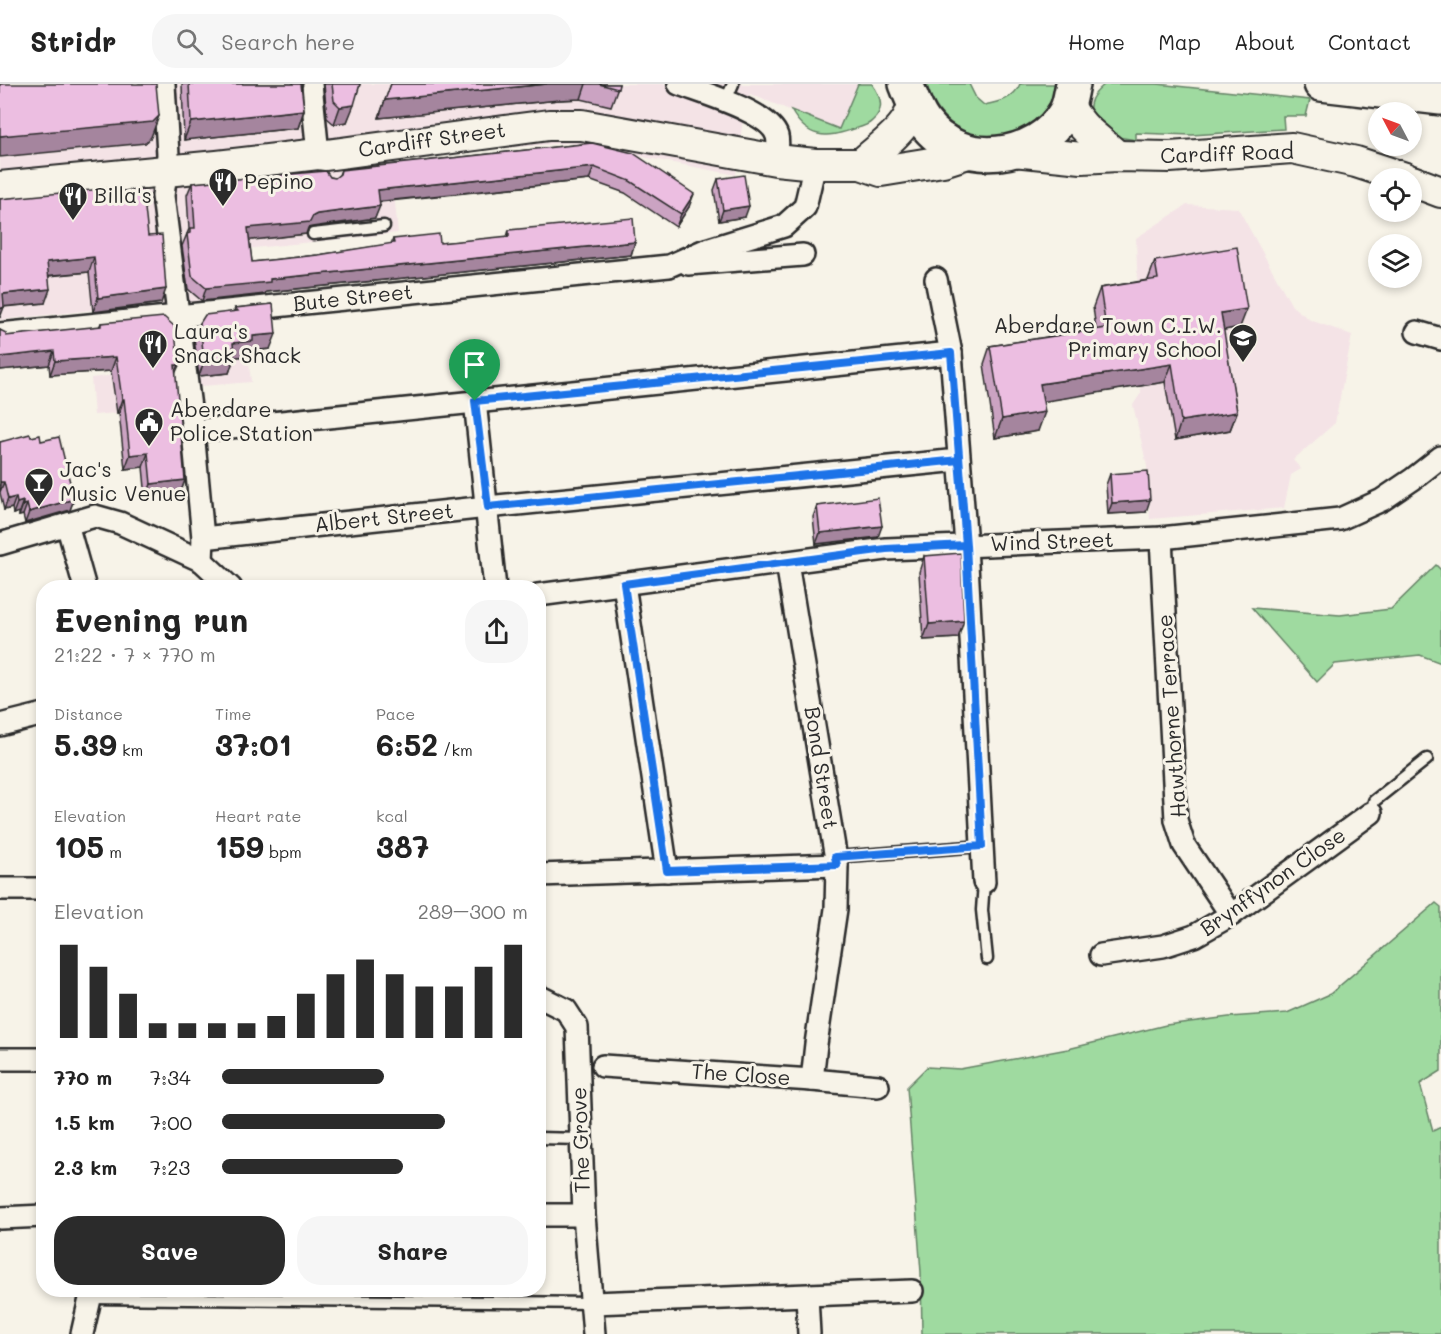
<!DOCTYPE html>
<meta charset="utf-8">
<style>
body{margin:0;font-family:Mali,sans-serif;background:#f6f6f6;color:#222;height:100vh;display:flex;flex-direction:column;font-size:22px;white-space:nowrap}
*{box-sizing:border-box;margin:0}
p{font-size:20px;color:#767676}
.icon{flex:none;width:33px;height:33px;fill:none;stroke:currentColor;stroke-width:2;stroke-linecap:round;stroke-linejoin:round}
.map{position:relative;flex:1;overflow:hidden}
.details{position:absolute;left:36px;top:496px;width:510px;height:717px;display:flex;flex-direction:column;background:#fff;border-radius:24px;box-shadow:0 3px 9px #0003}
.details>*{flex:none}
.needle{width:39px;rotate:311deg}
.fabs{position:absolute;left:1368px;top:18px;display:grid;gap:12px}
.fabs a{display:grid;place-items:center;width:54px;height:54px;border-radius:50%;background:#fff;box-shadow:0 3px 9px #0003;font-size:30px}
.pin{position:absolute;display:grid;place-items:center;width:51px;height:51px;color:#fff;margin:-62px -26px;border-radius:50% 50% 50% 0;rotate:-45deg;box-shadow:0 0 6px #0007}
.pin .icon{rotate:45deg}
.round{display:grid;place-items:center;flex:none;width:63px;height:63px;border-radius:24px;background:#f6f6f6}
.headline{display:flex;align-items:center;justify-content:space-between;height:102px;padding:0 18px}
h1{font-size:33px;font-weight:800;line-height:45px}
.metrics{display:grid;grid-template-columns:repeat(3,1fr);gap:9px;height:102px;padding:6px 18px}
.metrics div{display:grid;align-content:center}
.metrics b{font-size:30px;font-weight:800}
.metrics small{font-size:16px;font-weight:400}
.metrics p{font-size:16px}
.chart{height:168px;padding:12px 18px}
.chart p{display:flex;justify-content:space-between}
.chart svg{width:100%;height:108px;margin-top:6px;stroke:#2b2b2b;stroke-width:6}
.primary-button{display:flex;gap:12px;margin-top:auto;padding:12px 18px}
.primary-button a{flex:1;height:69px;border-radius:24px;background:#2b2b2b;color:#fff;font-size:24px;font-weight:800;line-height:69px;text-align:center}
.primary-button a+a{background:#f6f6f6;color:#222}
ul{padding:0 18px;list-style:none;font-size:20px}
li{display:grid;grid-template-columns:96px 72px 1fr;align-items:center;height:45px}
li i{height:15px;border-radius:8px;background:#2b2b2b}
header{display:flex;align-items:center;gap:36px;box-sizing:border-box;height:84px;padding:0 30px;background:#fff;border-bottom:2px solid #e0e0e0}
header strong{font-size:28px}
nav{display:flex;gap:33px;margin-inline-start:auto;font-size:21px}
.search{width:420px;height:54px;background:#f6f6f6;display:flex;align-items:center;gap:15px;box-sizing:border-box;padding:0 21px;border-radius:24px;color:#767676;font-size:22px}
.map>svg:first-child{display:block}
</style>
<header>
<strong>Stridr</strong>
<div class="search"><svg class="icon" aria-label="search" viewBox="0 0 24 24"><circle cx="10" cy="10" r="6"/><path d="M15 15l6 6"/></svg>Search here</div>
<nav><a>Home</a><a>Map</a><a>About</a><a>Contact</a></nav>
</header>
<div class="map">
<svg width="1441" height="1250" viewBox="0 0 1441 1250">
<rect width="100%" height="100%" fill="#f7f3e8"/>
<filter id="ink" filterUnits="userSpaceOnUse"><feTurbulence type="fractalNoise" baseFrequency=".0167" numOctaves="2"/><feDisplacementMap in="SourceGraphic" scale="12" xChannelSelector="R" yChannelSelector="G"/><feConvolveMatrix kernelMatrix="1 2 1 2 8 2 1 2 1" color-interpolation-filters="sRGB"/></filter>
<g filter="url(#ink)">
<!-- built -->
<g fill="#f4e3e6">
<path d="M0 0H862L872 39 848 47 839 46 750 10 742 42 736 91 570 59 515 63 391 78 398 149 245 165 217 154 227 242 245 241 251 298 202 302 173 324 94 331 91 294 138 288 130 222 0 236Z"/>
<path d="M1187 121 1238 124 1292 222 1310 236 1352 251 1335 339 1293 376 1301 385 1291 391 1284 424 1150 435 1147 382 1133 321 1141 309 1136 154Z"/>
</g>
<!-- green -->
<g fill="#9fdaa0" stroke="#658266" stroke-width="1.5">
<path d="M858 0H872C881 12 885 26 872 37 868 42 857 44 851 46 841 49 828 53 818 50 805 47 797 37 791 26L839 45Z"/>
<path d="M927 0H969L976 14 984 21C999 18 1014 15 1020 0H1057C1040 69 943 71 927 0Z"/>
<path d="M1105 0H1157L1310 16 1306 32H1283L1284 45 1192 51 1136 49V56L1112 52 1090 34C1088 17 1092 11 1105 0Z"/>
<path d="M1436 481 1441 486V579L1420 571 1335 580 1317 598 1252 524 1340 531 1391 525Z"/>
<path d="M1436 819 1441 823V987L1420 1000 1433 1047 1441 1043V1250H922L921 1188 907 1003 927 983 960 985 1068 965 1166 941 1229 933 1287 929 1330 910Z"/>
</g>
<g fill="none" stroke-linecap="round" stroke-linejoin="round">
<!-- lane casing -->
<g stroke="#2b2b2b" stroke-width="15">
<g id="lane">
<path d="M725 18 733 0"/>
<path d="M313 150 384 142"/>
<path d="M1371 729 1374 717 1427 675"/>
<path d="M835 773 982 762"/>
<path d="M984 798 982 826 987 875"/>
<path d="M538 1054 581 1055"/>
<path d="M90 1214 593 1219"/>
</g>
</g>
<!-- street casing -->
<g stroke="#2b2b2b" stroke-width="26">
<g id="street">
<path d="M164 0 168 71 163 112 193 347 203 454 202 477"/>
<path d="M311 0 318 70"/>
<path d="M679 0C702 9 770 28 777 52 779 59 777 69 776 76"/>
<path d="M688 180 803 171"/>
<path d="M936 195 951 269 966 461 984 798"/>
<path d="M1417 248 1441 255"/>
<path d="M0 250 669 182 703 167 784 142 805 123 815 80"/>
<path d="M475 317 495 504"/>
<path d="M193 347 951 269"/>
<path d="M67 440 85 504"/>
<path d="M203 454 487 423 959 376"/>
<path d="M1161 454 1176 736 1184 761 1231 831"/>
<path d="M0 460 95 432 120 439 202 477 231 504"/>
<path d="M787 479 837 781 836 825 816 960 812 996"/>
<path d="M624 500 667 787"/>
<path d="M538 511 886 465 1161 454 1340 435 1382 416 1413 395 1441 373"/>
<path d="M0 641 44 630"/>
<path d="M538 791 837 781"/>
<path d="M0 805H44"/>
<path d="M1101 871 1163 862 1194 852 1231 831 1371 729"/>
<path d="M538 912 566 926 577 943 584 1131 594 1250"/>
<path d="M0 975H44"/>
<path d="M603 982 812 996 878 1002"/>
<path d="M538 1131H584"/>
<path d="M0 1134 44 1132"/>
<path d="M807 1212 809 1250"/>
<path d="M593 1219 912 1207"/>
<path d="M82 1250 92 1206"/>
</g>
</g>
<!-- secondary casing -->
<g stroke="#2b2b2b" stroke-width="34">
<g id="secondary">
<path d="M1068 20C1081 46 1097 53 1117 72"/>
<path d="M1014 67 1082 74 1117 72 1170 73 1292 64 1356 78 1405 94"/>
<path d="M861 80C875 67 897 52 906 37 910 31 912 25 914 19"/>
<path d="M1412 97 1441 108"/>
<path d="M0 103 217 82 318 70 326 71 549 41H582L776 76 815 80H861L881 87 943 77 971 68"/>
</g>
</g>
<!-- primary casing -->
<g stroke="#2b2b2b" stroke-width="38">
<g id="primary">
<path d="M906 0C911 12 916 27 924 38 959 86 1038 77 1066 27 1070 19 1071 8 1073 0"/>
<path d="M1321 0 1441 14"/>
</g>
</g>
<!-- lane -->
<use href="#lane" stroke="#f7f3e8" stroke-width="10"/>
<!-- street -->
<use href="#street" stroke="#f7f3e8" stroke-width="21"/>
<!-- secondary -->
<use href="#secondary" stroke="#f7f3e8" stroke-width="30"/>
<!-- primary -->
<use href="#primary" stroke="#f7f3e8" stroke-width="33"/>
</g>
<!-- wall -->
<g fill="#cba3c2" stroke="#2b2b2b" stroke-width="1.5">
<path d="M182 0H303L302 3 304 26 298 44 184 56Z"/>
<path d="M324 0H360L347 38 334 40 327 34Z"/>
<path d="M391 0H619L611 22 581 15 559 16 379 34Z"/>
<path d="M592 59 689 123 676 143 625 109 589 96 380 118 375 134 312 143 308 144 306 150 249 156 252 178 318 171 391 160 393 155 440 159 507 153 509 146 635 158 631 171 266 208 265 210 202 217 188 205 182 162 189 145 187 111 192 99 330 93 335 94 339 91 341 86Z"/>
<path d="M718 95 745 133 719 137 714 106Z"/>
<path d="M113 109 148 152 161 219 93 228 89 188 49 192 45 219 4 223 0 115Z"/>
<path d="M1155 177 1240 243 1223 246 1237 328 1230 346 1175 356 1165 298 1043 317 1038 347 995 354 984 280 990 262 1096 245 1093 223 1100 204 1148 196Z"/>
<path d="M273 220 270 265 250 267 248 272 234 273 229 289 199 292 194 254 200 239 234 227 235 224Z"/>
<path d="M101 239 179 281 175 289 185 396 180 410 146 414 143 383 125 385 119 329H117L111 287 50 291 49 281 0 286V246L6 252 99 243Z"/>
<path d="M31 353 41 357 74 415 70 426 25 439 23 431 19 432V428L13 430 12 424 4 426 0 409V358Z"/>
<path d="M1110 390 1146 428 1108 430 1106 401Z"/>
<path d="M817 422 878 453 816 460 813 433Z"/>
<path d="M924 472 958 554 923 556 919 488Z"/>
</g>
<!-- shaded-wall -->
<g fill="#a5859e" stroke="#2b2b2b" stroke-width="1.5">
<path d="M547 0H586L581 15 559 16 379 34 385 16Z"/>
<path d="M354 21 347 38 334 40 340 23Z"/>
<path d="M304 26 298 44 184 56 191 38Z"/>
<path d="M159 32 151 53 146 59 0 73V52Z"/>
<path d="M594 83 589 96 374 118 378 106Z"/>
<path d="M694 110 689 123 676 143 681 130Z"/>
<path d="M380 122 375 134 312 143 308 144 306 150 244 157 248 144 313 132 317 130Z"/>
<path d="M749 122 745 133 719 137 723 126Z"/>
<path d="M635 158 631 171 266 208 265 210 202 217 206 204 270 195Z"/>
<path d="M94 173 89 188 42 192 47 178Z"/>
<path d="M50 205 45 219 0 223 3 210Z"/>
<path d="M166 205 161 219 93 228 98 214Z"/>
<path d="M4 223 0 234V225Z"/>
<path d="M1247 225 1240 243 1214 248 1221 229Z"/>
<path d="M276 250 270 265 250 267 248 272 227 274 233 259 253 252Z"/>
<path d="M54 267 49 281 0 286V273Z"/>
<path d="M116 273 111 287 50 291 55 277Z"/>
<path d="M234 274 229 289 199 292 204 277Z"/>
<path d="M1172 280 1165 298 1034 319 1040 300Z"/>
<path d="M175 281H179L173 295Z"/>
<path d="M122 315H124L119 329H117Z"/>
<path d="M1045 328 1038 347 995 354 1002 335Z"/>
<path d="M1237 328 1230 346 1175 356 1181 337Z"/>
<path d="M148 369 143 383 125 385 130 371Z"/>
<path d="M185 396 180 410 146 414 151 400Z"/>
<path d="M0 398H4L0 408Z"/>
<path d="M16 413 12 424 4 426 8 415Z"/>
<path d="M74 415 70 426 25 439 29 428Z"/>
<path d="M1150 416 1146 428 1108 430 1112 419Z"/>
<path d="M23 417 19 428 13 430 17 419Z"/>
<path d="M27 420 23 431 19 432 23 421Z"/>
<path d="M882 442 878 453 816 460 820 449Z"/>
<path d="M964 537 958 554 923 556 929 540Z"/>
</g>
<!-- building -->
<g fill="#ecbee1" stroke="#2b2b2b" stroke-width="1.5">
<path d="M0 0H156L159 32 153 38 0 52Z"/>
<path d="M189 0H301L304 26 191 38Z"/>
<path d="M332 0H360L354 21 340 23 334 17Z"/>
<path d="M391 0H547L385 16Z"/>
<path d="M599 0H619L618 5Z"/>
<path d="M592 59 633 69 694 110 681 130 630 97 594 83 378 106 380 122 317 130 313 132 310 138 248 144 252 178 318 171 394 159 393 155 439 150 440 159 509 152V146L633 134 635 158 270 195V198L206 204 192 192 187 150 190 149V144H195L192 99 326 87 330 93 335 94 340 90 341 86Z"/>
<path d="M744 91 749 122 723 126 718 95Z"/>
<path d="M112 104 113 109 143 106 148 152 162 151 166 205 98 214 94 173 47 178 50 205 3 210 4 223 0 225V115Z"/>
<path d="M1237 163 1247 225 1221 229 1237 328 1181 337 1172 280 1040 300 1045 328 1002 335 990 262 1106 244 1100 204 1158 195 1155 177Z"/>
<path d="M273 220 276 250 253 252V257L233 259 234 274 204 277 200 239 205 231 238 227 235 224Z"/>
<path d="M164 233 174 242 179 281H175L185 396 151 400 148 369 130 371 124 315H122L116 273 55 277 54 267 0 273V246L6 249V252L101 242V239Z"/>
<path d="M30 350 31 353 40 351 41 357 59 353 74 415 29 428 27 420 23 421V417L17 419 16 413 8 415 4 398H0V358Z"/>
<path d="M1148 387 1150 416 1112 419 1110 390Z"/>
<path d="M878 414 882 442 820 449 817 422Z"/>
<path d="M961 469 964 537 929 540 924 472Z"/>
</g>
</g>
<g fill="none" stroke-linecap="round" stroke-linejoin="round" filter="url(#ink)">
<!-- route casing -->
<g stroke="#fff" stroke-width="12">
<path id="route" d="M475 317 488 423 959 376 966 461 886 465 624 500 667 787 837 781 835 773 982 762 966 461 951 269 475 317"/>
</g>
<!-- route -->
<use href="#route" stroke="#1a73e8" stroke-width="8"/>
</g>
<!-- icons -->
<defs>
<g id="restaurant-pin" transform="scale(1.5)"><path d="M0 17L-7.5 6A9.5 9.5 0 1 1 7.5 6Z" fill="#2b2b2b" stroke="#f7f3e8"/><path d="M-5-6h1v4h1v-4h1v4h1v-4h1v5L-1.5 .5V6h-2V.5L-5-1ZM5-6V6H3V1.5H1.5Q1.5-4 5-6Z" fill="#fff"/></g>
<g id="school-pin" transform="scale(1.5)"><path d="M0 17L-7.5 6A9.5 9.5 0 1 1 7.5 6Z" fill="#2b2b2b" stroke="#f7f3e8"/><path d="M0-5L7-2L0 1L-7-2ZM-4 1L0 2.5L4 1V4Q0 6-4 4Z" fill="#fff"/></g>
<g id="civic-pin" transform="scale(1.5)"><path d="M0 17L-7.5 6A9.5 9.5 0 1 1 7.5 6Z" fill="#2b2b2b" stroke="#f7f3e8"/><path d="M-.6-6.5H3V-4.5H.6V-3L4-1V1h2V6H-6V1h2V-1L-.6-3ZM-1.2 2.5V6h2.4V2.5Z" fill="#fff"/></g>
<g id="bar-pin" transform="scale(1.5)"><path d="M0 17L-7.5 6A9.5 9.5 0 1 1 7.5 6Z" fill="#2b2b2b" stroke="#f7f3e8"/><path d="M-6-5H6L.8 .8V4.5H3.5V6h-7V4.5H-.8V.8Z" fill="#fff"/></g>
</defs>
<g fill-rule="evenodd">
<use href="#restaurant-pin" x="223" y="98"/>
<use href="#restaurant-pin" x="73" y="112"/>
<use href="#school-pin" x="1243" y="254"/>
<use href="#restaurant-pin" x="153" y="260"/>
<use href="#civic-pin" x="149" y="338"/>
<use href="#bar-pin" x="39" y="398"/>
</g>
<g text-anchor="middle" stroke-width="6" stroke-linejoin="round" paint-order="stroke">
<!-- street labels -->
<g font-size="21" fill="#2b2b2b" stroke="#f7f3e8">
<text transform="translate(432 56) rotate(-8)" y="7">Cardiff Street</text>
<text transform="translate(1227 70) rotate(-2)" y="7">Cardiff Road</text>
<text transform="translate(353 214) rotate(-6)" y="7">Bute Street</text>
<text transform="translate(384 434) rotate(-6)" y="7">Albert Street</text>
<text transform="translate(1052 458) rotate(-2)" y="7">Wind Street</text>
<text transform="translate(1172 632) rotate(-94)" y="7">Hawthorne Terrace</text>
<text transform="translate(821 684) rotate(81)" y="7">Bond Street</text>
<text transform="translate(1273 798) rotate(-35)" y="7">Brynffynon Close</text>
<text transform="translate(741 991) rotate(4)" y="7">The Close</text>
<text transform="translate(581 1056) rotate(-92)" y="7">The Grove</text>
</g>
<!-- poi labels -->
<g font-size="21" fill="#2b2b2b" stroke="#f7f3e8" text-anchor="start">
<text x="244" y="105">Pepino</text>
<text x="94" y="119">Billa's</text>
<text x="1222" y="249" text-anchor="end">Aberdare Town C.I.W.<tspan x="1222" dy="24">Primary School</tspan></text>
<text x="174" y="255">Laura's<tspan x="174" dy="24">Snack Shack</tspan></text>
<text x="170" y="333">Aberdare<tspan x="170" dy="24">Police Station</tspan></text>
<text x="60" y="393">Jac's<tspan x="60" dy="24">Music Venue</tspan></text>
</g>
</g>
</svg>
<div class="fabs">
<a><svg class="needle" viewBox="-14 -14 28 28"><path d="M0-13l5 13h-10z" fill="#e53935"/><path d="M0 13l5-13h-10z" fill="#767676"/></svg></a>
<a><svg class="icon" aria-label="locate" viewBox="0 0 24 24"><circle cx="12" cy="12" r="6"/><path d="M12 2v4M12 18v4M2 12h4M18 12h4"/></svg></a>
<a><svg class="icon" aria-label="layers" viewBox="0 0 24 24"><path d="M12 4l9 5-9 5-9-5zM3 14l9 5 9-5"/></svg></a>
</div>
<div class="pin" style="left:475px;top:317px;background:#1e9e55"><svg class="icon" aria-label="arrive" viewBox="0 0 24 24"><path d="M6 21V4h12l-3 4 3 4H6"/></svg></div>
<section class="details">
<div class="headline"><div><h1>Evening run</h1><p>21:22 · 7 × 770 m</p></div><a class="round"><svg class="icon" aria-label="share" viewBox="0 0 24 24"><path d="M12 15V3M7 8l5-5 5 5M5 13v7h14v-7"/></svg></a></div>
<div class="metrics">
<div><p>Distance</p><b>5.39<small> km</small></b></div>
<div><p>Time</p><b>37:01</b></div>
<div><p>Pace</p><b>6:52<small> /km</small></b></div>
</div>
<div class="metrics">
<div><p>Elevation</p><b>105<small> m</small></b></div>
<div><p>Heart rate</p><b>159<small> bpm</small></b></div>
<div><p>kcal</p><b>387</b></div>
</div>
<div class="chart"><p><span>Elevation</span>289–300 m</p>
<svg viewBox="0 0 160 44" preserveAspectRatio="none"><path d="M5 44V6M15 44V15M25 44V26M35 44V38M45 44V38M55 44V38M65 44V38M75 44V35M85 44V26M95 44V18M105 44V12M115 44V18M125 44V23M135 44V23M145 44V15M155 44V6"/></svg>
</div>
<ul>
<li><b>770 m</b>7:34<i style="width:53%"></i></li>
<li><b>1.5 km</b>7:00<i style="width:73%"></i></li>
<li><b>2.3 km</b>7:23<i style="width:59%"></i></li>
</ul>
<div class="primary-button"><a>Save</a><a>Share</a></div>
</section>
</div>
